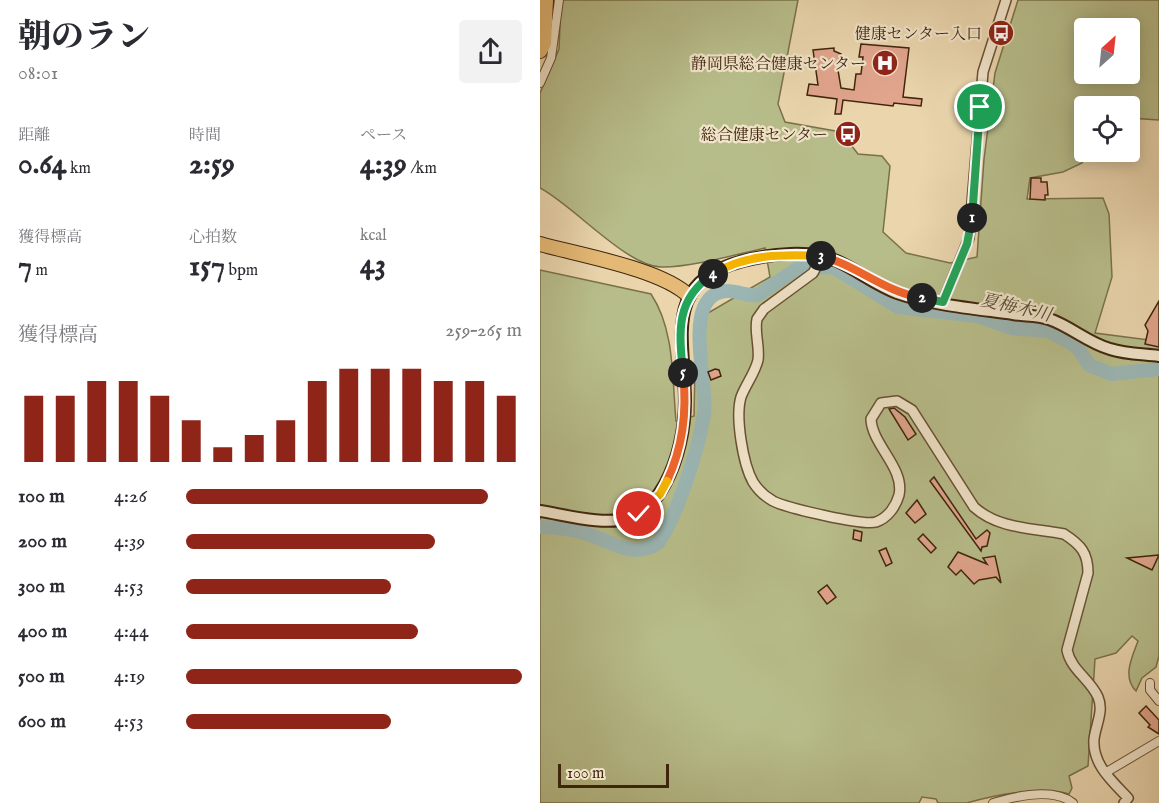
<!DOCTYPE html>
<html lang="ja">
<meta charset="utf-8">
<style>
body{margin:0;font-family:"IM FELL English","Noto Serif JP",serif;background:#f2f2f3;color:#2b2b33;height:100vh;display:flex;flex-direction:column;font-size:22px;white-space:nowrap}
*{box-sizing:border-box;margin:0}
p{font-size:20px;color:#7c7c81}
.icon{flex:none;width:33px;height:33px;fill:none;stroke:currentColor;stroke-width:2;stroke-linecap:round;stroke-linejoin:round}
.map{position:relative;flex:1;overflow:hidden}
.panel{display:flex;flex-direction:column;background:#fff;width:540px}
.panel>*{flex:none}
.needle{width:39px;rotate:27deg}
.fabs{position:absolute;left:534px;top:18px;display:grid;gap:12px}
.fabs a{display:grid;place-items:center;width:66px;height:66px;border-radius:6px;background:#fff;box-shadow:0 3px 15px #0003;font-size:30px}
.scale{position:absolute;left:18px;bottom:15px;width:111px;box-sizing:border-box;padding-left:6px;border:3px solid #3e250c;border-top:0;font-size:16px;line-height:21px;white-space:nowrap;color:#3e250c;-webkit-text-stroke:4px #f1e4ca;paint-order:stroke}
.pin{position:absolute;display:grid;place-items:center;width:51px;height:51px;color:#fff;margin:-26px;border:3px solid #fff;border-radius:50%;box-shadow:0 2px 6px #0007}
.km{position:absolute;width:30px;height:30px;margin:-15px;border-radius:50%;background:#222;color:#fff;font-size:16px;line-height:30px;text-align:center}
.round{display:grid;place-items:center;flex:none;width:63px;height:63px;border-radius:6px;background:#f2f2f3}
.head{display:flex;align-items:center;justify-content:space-between;height:102px;padding:0 18px}
h1{font-size:33px;font-weight:800;line-height:45px}
.figures{display:grid;grid-template-columns:repeat(3,1fr);gap:9px;height:102px;padding:6px 18px}
.figures div{display:grid;align-content:center}
.figures b{font-size:30px;font-weight:800}
.figures small{font-size:16px;font-weight:400}
.figures p{font-size:16px}
.chart{height:168px;padding:12px 18px}
.chart p{display:flex;justify-content:space-between}
.chart svg{width:100%;height:108px;margin-top:6px;stroke:#8f2418;stroke-width:6}
ul{padding:0 18px;list-style:none;font-size:20px}
li{display:grid;grid-template-columns:96px 72px 1fr;align-items:center;height:45px}
li i{height:15px;border-radius:8px;background:#8f2418}
main{display:flex;flex:1;min-height:0}
.map>svg:first-child{display:block}
</style>
<main>
<section class="panel">
<div class="head"><div><h1>朝のラン</h1><p>08:01</p></div><a class="round"><svg class="icon" aria-label="share" viewBox="0 0 24 24"><path d="M12 15V3M7 8l5-5 5 5M5 13v7h14v-7"/></svg></a></div>
<div class="figures">
<div><p>距離</p><b>0.64<small> km</small></b></div>
<div><p>時間</p><b>2:59</b></div>
<div><p>ペース</p><b>4:39<small> /km</small></b></div>
</div>
<div class="figures">
<div><p>獲得標高</p><b>7<small> m</small></b></div>
<div><p>心拍数</p><b>157<small> bpm</small></b></div>
<div><p>kcal</p><b>43</b></div>
</div>
<div class="chart"><p><span>獲得標高</span>259–265 m</p>
<svg viewBox="0 0 160 44" preserveAspectRatio="none"><path d="M5 44V17M15 44V17M25 44V11M35 44V11M45 44V17M55 44V27M65 44V38M75 44V33M85 44V27M95 44V11M105 44V6M115 44V6M125 44V6M135 44V11M145 44V11M155 44V17"/></svg>
</div>
<ul>
<li><b>100 m</b>4:26<i style="width:90%"></i></li>
<li><b>200 m</b>4:39<i style="width:74%"></i></li>
<li><b>300 m</b>4:53<i style="width:61%"></i></li>
<li><b>400 m</b>4:44<i style="width:69%"></i></li>
<li><b>500 m</b>4:19<i style="width:100%"></i></li>
<li><b>600 m</b>4:53<i style="width:61%"></i></li>
</ul>
</section>
<div class="map">
<svg width="619" height="803" viewBox="0 0 619 803">
<rect width="100%" height="100%" fill="#ead5ad"/>
<filter id="stains"><feTurbulence type="fractalNoise" baseFrequency=".00333" numOctaves="4"/><feColorMatrix values="0 0 0 0 .2 0 0 0 0 .09 0 0 0 0 .02 0 0 0 .5 -.17"/></filter>
<radialGradient id="worn" r=".72"><stop offset=".6" stop-color="#630" stop-opacity="0"/><stop offset="1" stop-color="#630" stop-opacity=".3"/></radialGradient>
<!-- green -->
<path fill="#b7bd8a" stroke="#7a714b" stroke-width="1.5" fill-rule="evenodd" d="M21 0H258L238 104 245 122 301 132 318 154 342 156 350 166 343 232 366 253 410 263 437 257 444 159 455 73 478 0H619V120L590 118V106H544V152H548L542 163 523 172 490 178 487 199 563 198 569 214 572 277 555 333 609 340 619 321V656L616 667 602 678 596 691C582 677 592 657 598 641L592 636 576 653 555 659 548 766 529 776 532 788 529 794C500 786 454 795 427 803 419 803 407 803 398 803L396 799 382 797 379 803H0V270L111 294C135 330 132 379 136 421L154 416 156 320 230 277 225 248C198 254 148 268 121 267 86 266 34 206 0 188V93L19 49ZM544 28H590V74H544Z"/>
<g fill="none" stroke-linecap="round" stroke-linejoin="round">
<!-- river -->
<path stroke="#9bb6b4" stroke-width="14" d="M0 527C15 527 32 529 47 534 72 541 91 560 118 543 137 517 159 447 164 414 169 388 143 306 178 293 192 287 205 297 218 295L258 268 293 267 358 307 437 316 471 328 509 331 537 347 549 365 571 374 619 369"/>
</g>
<!-- building -->
<g fill="#e1a58d" stroke="#3e250c" stroke-width="1.5">
<path d="M321 44 369 48 363 97 382 99 381 106 354 103 353 106 303 100 301 114H295L297 99 267 95 269 84 278 85 273 50 294 48V51L301 54 297 64 301 88 314 90 316 74H321L323 57H319Z"/>
<path d="M491 178H501V182H507L508 195H505V200L490 199Z"/>
<path d="M619 301V347L605 344 608 331 605 325Z"/>
<path d="M175 369 179 370 181 376 171 380 168 372Z"/>
<path d="M354 408 365 417 376 434 368 440 349 409Z"/>
<path d="M394 477 436 539 447 530 450 533 447 546 442 547 441 551 390 481Z"/>
<path d="M377 500 386 514 375 523 366 513Z"/>
<path d="M314 530 322 532 321 541 313 539Z"/>
<path d="M383 534 396 548 391 553 378 539Z"/>
<path d="M346 548 352 563 346 566 339 551Z"/>
<path d="M418 552 447 564 443 558 455 556 461 583 456 577 439 580 434 584 421 570 416 575 408 567Z"/>
<path d="M619 555 612 570 587 558Z"/>
<path d="M287 585 296 597 287 604 278 592Z"/>
<path d="M606 706 619 720V734L608 727 610 725 599 713Z"/>
</g>
<g fill="none" stroke-linecap="round" stroke-linejoin="round">
<!-- minor casing -->
<g stroke="#695134" stroke-width="10">
<g id="minor">
<path d="M0 83 11 58 19 0"/>
<path d="M610 683V690L619 701"/>
<path d="M565 773 619 741"/>
<path d="M453 803C476 796 513 787 533 803"/>
</g>
</g>
<!-- tertiary casing -->
<g stroke="#695134" stroke-width="12">
<g id="tertiary">
<path d="M282 256 273 273 224 309 217 319C214 332 220 346 218 360 215 373 206 384 201 397 195 417 203 464 213 482 218 490 226 497 233 501 247 508 323 526 336 522 348 518 356 506 359 495 365 468 332 445 331 419L341 403 357 401 372 410 434 507C458 529 493 528 524 534 541 545 548 553 548 573L527 650C531 670 550 679 558 697 564 711 556 724 554 739 552 764 572 781 588 798L584 803"/>
<path d="M403 302 429 238 443 72 466 0"/>
</g>
</g>
<!-- secondary casing -->
<g stroke="#3e250c" stroke-width="14">
<path id="secondary" d="M0 511C26 515 64 526 90 518 105 514 118 497 125 484 138 460 145 429 145 401 145 339 121 282 203 261 230 254 271 249 297 261 317 270 336 285 357 293 391 305 437 309 473 314 485 316 497 315 509 319 530 326 548 343 570 349 585 354 603 354 619 356"/>
</g>
<!-- motorway casing -->
<g stroke="#3e250c" stroke-width="16">
<g id="motorway">
<path d="M0 51 4 43 6 0"/>
<path d="M0 244C39 255 122 269 149 296"/>
</g>
</g>
<!-- minor -->
<use href="#minor" stroke="#f1e4ca" stroke-width="8"/>
<!-- tertiary -->
<use href="#tertiary" stroke="#f1e4ca" stroke-width="9"/>
<!-- secondary -->
<use href="#secondary" stroke="#f1e4ca" stroke-width="10"/>
<!-- motorway -->
<use href="#motorway" stroke="#e5ba76" stroke-width="14"/>
</g>
<g fill="none" stroke-linecap="round" stroke-linejoin="round">
<!-- split-1 casing -->
<g stroke="#fff" stroke-width="12">
<path id="split-1" d="M432 218 440 107"/>
</g>
<!-- split-2 casing -->
<g stroke="#fff" stroke-width="12">
<path id="split-2" d="M382 298 403 302 427 244 432 218"/>
</g>
<!-- split-3 casing -->
<g stroke="#fff" stroke-width="12">
<path id="split-3" d="M281 256C317 265 344 292 382 298"/>
</g>
<!-- split-4 casing -->
<g stroke="#fff" stroke-width="12">
<path id="split-4" d="M173 274C205 254 244 254 281 256"/>
</g>
<!-- split-5 casing -->
<g stroke="#fff" stroke-width="12">
<path id="split-5" d="M143 373C139 332 135 299 173 274"/>
</g>
<!-- split-6 casing -->
<g stroke="#fff" stroke-width="12">
<path id="split-6" d="M127 481C143 447 147 409 143 373"/>
</g>
<!-- split-7 casing -->
<g stroke="#fff" stroke-width="12">
<path id="split-7" d="M99 514 120 494 127 481"/>
</g>
<!-- split-1 -->
<use href="#split-1" stroke="#22a559" stroke-width="8"/>
<!-- split-2 -->
<use href="#split-2" stroke="#22a559" stroke-width="8"/>
<!-- split-3 -->
<use href="#split-3" stroke="#f0652b" stroke-width="8"/>
<!-- split-4 -->
<use href="#split-4" stroke="#f5b400" stroke-width="8"/>
<!-- split-5 -->
<use href="#split-5" stroke="#22a559" stroke-width="8"/>
<!-- split-6 -->
<use href="#split-6" stroke="#f0652b" stroke-width="8"/>
<!-- split-7 -->
<use href="#split-7" stroke="#f5b400" stroke-width="8"/>
</g>
<!-- icons -->
<defs>
<g id="bus-disc" transform="scale(1.35)"><circle r="9.5" fill="#8f2418" stroke="#f1e4ca"/><path d="M-5-6H5V4H4V6H2V4H-2V6H-4V4H-5ZM-3.5-4V0h7V-4ZM-3.5 1.2v1.5H-2V1.2ZM2 1.2v1.5H3.5V1.2Z" fill="#fff"/></g>
<g id="hospital-disc" transform="scale(1.35)"><circle r="9.5" fill="#8f2418" stroke="#f1e4ca"/><path d="M-5-5h3v3.5h4V-5h3V5h-3V1.5h-4V5h-3Z" fill="#fff"/></g>
</defs>
<g fill-rule="evenodd">
<use href="#bus-disc" x="461" y="33"/>
<use href="#hospital-disc" x="345" y="63"/>
<use href="#bus-disc" x="308" y="134"/>
</g>
<g text-anchor="middle" stroke-width="4.5" stroke-linejoin="round" paint-order="stroke">
<!-- poi labels -->
<g font-size="16" fill="#3e250c" stroke="#f1e4ca" text-anchor="end">
<text x="442" y="39">健康センター入口</text>
<text x="326" y="69">静岡県総合健康センター</text>
<text x="288" y="140">総合健康センター</text>
</g>
<!-- water labels -->
<g font-size="18" font-style="italic" fill="#554936" stroke="#f1e4ca">
<text transform="translate(476 307) rotate(13)" y="6">夏梅木川</text>
</g>
</g>
<rect width="100%" height="100%" filter="url(#stains)"/>
<rect width="100%" height="100%" fill="url(#worn)"/>
</svg>
<div class="fabs">
<a><svg class="needle" viewBox="-14 -14 28 28"><path d="M0-13l5 13h-10z" fill="#e53935"/><path d="M0 13l5-13h-10z" fill="#7c7c81"/></svg></a>
<a><svg class="icon" aria-label="locate" viewBox="0 0 24 24"><circle cx="12" cy="12" r="6"/><path d="M12 2v4M12 18v4M2 12h4M18 12h4"/></svg></a>
</div>
<div class="scale">100 m</div>
<div class="pin" style="left:440px;top:107px;background:#1e9e55"><svg class="icon" aria-label="arrive" viewBox="0 0 24 24"><path d="M6 21V4h12l-3 4 3 4H6"/></svg></div>
<div class="pin" style="left:99px;top:514px;background:#d93025"><svg class="icon" aria-label="check" viewBox="0 0 24 24"><path d="M5 12l5 5 9-10"/></svg></div>
<b class="km" style="left:432px;top:218px">1</b>
<b class="km" style="left:382px;top:298px">2</b>
<b class="km" style="left:281px;top:256px">3</b>
<b class="km" style="left:173px;top:274px">4</b>
<b class="km" style="left:143px;top:373px">5</b>
</div>
</main>
